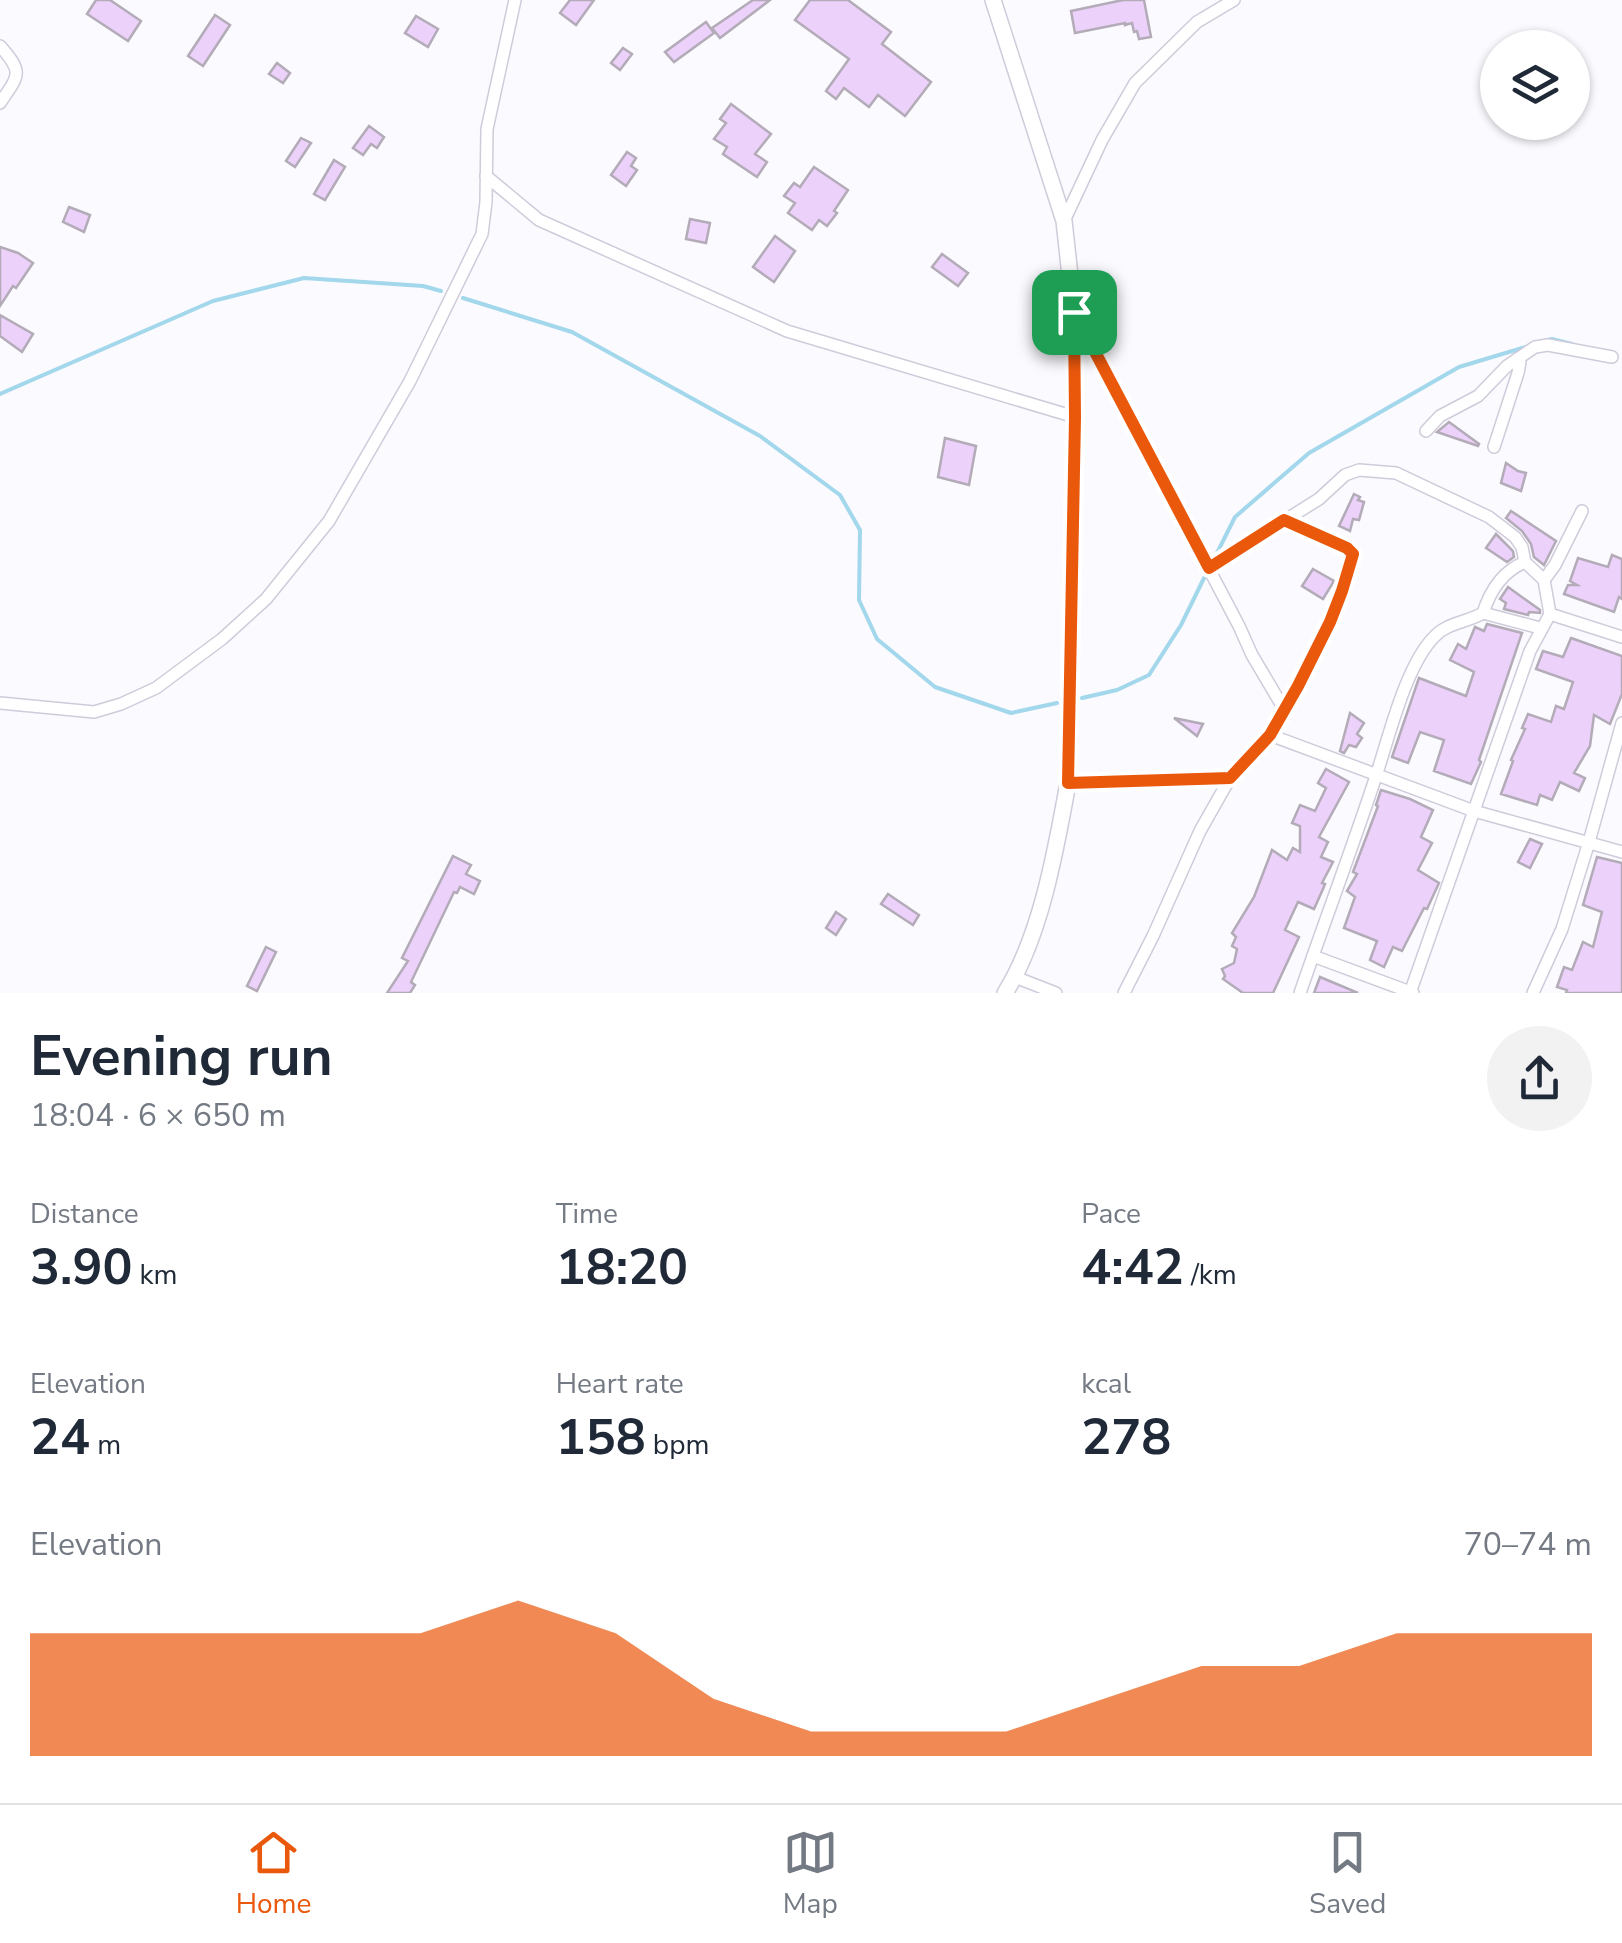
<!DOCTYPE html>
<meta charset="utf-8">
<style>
body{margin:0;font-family:"Nunito Sans",sans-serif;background:#f2f2f3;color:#1f2937;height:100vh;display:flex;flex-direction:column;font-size:38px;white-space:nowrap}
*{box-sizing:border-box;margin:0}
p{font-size:32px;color:#747a83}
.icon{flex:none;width:55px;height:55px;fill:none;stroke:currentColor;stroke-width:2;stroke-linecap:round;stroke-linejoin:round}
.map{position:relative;height:993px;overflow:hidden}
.sheet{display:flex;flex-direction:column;background:#fff;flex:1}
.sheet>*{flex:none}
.tools{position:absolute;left:1480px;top:30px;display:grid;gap:20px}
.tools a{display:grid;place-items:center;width:110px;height:110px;border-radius:50%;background:#fff;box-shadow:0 2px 8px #0004;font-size:50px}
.pin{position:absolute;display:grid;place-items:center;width:85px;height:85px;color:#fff;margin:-42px;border-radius:20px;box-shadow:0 5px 15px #0006}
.round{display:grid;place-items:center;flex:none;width:105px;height:105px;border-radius:52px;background:#f2f2f3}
.headline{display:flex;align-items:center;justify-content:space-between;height:170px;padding:0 30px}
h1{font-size:55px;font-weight:700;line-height:75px}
.figures{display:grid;grid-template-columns:repeat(3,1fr);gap:15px;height:170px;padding:10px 30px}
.figures div{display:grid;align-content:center}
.figures b{font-size:50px;font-weight:700}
.figures small{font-size:28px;font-weight:400}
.figures p{font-size:28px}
.chart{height:280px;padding:20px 30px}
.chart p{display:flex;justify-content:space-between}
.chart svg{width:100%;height:180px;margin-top:10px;fill:#ea580c;opacity:.7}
.tab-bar{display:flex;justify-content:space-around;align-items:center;height:140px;border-top:2px solid #e0e1e3;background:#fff;font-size:28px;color:#747a83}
.tab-bar a{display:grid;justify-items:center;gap:5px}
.tab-bar .current{color:#ea580c}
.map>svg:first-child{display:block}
</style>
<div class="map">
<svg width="1622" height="993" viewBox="0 0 1622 993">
<rect width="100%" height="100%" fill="#fbfafe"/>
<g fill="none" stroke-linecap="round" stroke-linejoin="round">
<!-- stream -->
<g stroke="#a2d7ec" stroke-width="4">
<path d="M463 298 572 332 760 436 840 495 860 530 859 600 877 639 935 687 1011 713 1057 703"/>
<path d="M1547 340 1552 339 1572 344"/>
<path d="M0 394 213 301 304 278 423 286 441 291"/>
<path d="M1214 559 1235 517 1309 453 1459 367 1529 346"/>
<path d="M1082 698 1117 690 1149 675 1181 625 1207 572"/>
</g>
</g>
<!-- building -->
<g fill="#ecd1fa" stroke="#b3abb8" stroke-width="2.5">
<path d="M96 0H110L141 21 128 41 87 14Z"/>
<path d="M570 0H594L576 25 560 13Z"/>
<path d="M753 0H770L720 38 712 28Z"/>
<path d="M810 0H848L891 32 882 44 931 82 905 116 878 95 869 107 844 88 836 99 826 91 849 59 795 20Z"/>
<path d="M1123 0H1144L1151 37 1139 39 1137 31 1134 32 1132 23 1125 25V23L1075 33 1071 11Z"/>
<path d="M215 15 230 25 203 66 188 56Z"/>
<path d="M416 16 438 29 428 47 405 33Z"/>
<path d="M706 22 714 33 674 62 665 52Z"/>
<path d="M623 48 632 54 620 70 611 63Z"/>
<path d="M277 63 290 73 283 83 269 74Z"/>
<path d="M731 104 771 134 755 154 767 162 757 177 723 154 727 147 714 139 726 123 720 119Z"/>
<path d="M369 126 384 137 377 148 371 144 363 155 353 148Z"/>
<path d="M301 138 311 143 295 167 286 161Z"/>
<path d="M627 152 636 158 631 166 637 170 626 186 611 175Z"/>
<path d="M334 160 345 167 325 200 314 194Z"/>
<path d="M814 167 848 190 834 211 837 213 827 226 819 220 812 230 788 213 795 203 784 196 794 183 800 187Z"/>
<path d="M69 207 90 215 84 232 63 222Z"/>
<path d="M690 219 710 223 706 243 686 239Z"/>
<path d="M775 236 795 251 774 282 753 267Z"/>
<path d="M0 247 18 253 33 263 16 288 13 286 0 306Z"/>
<path d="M942 254 968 273 958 286 932 267Z"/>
<path d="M0 315 33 334 22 352 0 336Z"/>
<path d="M1449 422 1479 444 1478 446 1437 432Z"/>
<path d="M945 438 976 446 969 485 938 477Z"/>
<path d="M1506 463 1518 471 1526 473 1521 491 1501 483Z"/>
<path d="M1354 494 1360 497 1358 500 1364 502 1359 520 1353 519 1350 531 1339 526Z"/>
<path d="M1511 511 1556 541 1544 565 1534 557 1531 544 1522 531 1506 518Z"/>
<path d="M1496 534 1513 551 1514 557 1507 562 1486 548Z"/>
<path d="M1612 555 1622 559V599L1619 597 1614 612 1564 594 1568 585H1577L1570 581 1578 558 1608 567Z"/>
<path d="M1313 569 1334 581 1323 599 1302 586Z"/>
<path d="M1508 587 1540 610V613L1529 612 1528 615 1504 609 1506 603 1500 599Z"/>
<path d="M1487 624 1522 633 1479 760 1481 762 1471 784 1434 771 1444 740 1420 732 1408 763 1392 757 1419 678 1466 696 1474 672 1450 660 1458 644 1466 649 1475 627 1484 631Z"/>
<path d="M1571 638 1622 656V694L1610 724 1594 715 1590 746 1574 773 1585 778 1579 791 1560 782 1552 800 1540 795 1537 805 1501 794 1513 761 1511 760 1525 729 1522 728 1528 714 1551 722 1556 706 1564 709 1573 682 1536 669 1543 651 1563 657Z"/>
<path d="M1350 713 1364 723 1357 734 1362 738 1356 747 1349 745 1344 753 1340 751Z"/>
<path d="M1174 718 1203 724 1197 736Z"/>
<path d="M1326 769 1349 782 1319 837 1328 842 1321 857 1333 862 1322 883 1325 884 1323 889 1314 909 1298 902 1285 930 1299 937 1273 993H1243L1223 979 1225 976 1222 969 1234 963 1237 949 1232 946 1236 937 1232 933 1254 897 1272 850 1287 860 1293 848 1300 852V826L1292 823 1300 805 1315 811 1326 788 1318 783Z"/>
<path d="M1381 790 1410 799 1433 810 1421 837 1432 843 1418 870 1439 883 1427 909 1424 908 1402 951 1393 947 1384 967 1370 960 1377 941 1344 928 1355 897 1347 891 1357 874 1353 872 1378 806 1376 805Z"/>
<path d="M1530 839 1542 844 1530 868 1518 862Z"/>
<path d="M453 856 471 865 466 874 480 881 474 894 460 887 457 893 454 892 411 982 415 985 410 993H387L408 961 402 958Z"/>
<path d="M1597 857 1622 863V993H1566L1567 990 1557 987 1564 967 1572 970 1583 942 1593 947 1602 912 1583 905Z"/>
<path d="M888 894 919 915 913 925 881 904Z"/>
<path d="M836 912 846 919 836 935 826 928Z"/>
<path d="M266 947 276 952 257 991 247 986Z"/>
<path d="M1320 977 1358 993H1314Z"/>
</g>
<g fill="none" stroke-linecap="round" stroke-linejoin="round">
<!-- street casing -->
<g stroke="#cfcbda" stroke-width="14">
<g id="street">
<path d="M0 46C24 73 19 75 0 103"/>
<path d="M486 176 539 220 787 331 1075 417"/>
<path d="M1064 221 1102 140 1135 83 1197 22 1234 0"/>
<path d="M1075 315 1239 626 1252 655 1284 709"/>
<path d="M1426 431 1440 416 1478 396 1507 366 1535 347 1548 345 1612 357"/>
<path d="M1494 447 1518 373 1520 362 1517 359"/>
<path d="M1209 568 1319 499 1345 475 1359 470 1396 473 1489 517 1515 537 1522 547 1525 562 1544 580 1550 614 1530 651 1410 993"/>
<path d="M1544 580 1555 565 1582 511"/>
<path d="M1483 613 1540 628"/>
<path d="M1550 614 1622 637"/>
<path d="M0 703 94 712 121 704 156 688 222 639 266 599 329 521 410 381 482 234 486 202 487 129 515 0"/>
<path d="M1270 735 1474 811 1622 852"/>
<path d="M1068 783 1230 778"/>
<path d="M1313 956 1413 993"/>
<path d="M1015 977 1056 993"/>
<path d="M1124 993 1153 936 1200 831 1230 778 1270 735 1298 686 1330 622 1342 591 1353 553 1347 548 1284 521"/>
<path d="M1300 993C1325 920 1352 849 1376 776 1389 737 1406 664 1435 636 1447 623 1468 622 1483 613 1490 591 1503 571 1525 562"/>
<path d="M1533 993 1562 929 1589 842 1622 723"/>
</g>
</g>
<!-- secondary casing -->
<g stroke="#cfcbda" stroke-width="18">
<path id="secondary" d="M993 0 1064 221 1074 312 1075 417 1068 783C1056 849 1041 936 1005 993"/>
</g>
<!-- street -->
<use href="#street" stroke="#fff" stroke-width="11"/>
<!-- secondary -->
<use href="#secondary" stroke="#fff" stroke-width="15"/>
</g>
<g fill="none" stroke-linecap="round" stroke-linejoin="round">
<!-- route casing -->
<g stroke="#fff" stroke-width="20">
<path id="route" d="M1074 312 1209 568 1284 520 1347 548 1353 554 1342 591 1330 622 1298 686 1270 735 1230 778 1068 783 1075 418Z"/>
</g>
<!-- route -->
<use href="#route" stroke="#ea580c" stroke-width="12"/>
</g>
</svg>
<div class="tools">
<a><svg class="icon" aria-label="layers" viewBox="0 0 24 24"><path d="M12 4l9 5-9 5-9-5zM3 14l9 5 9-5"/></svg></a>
</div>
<div class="pin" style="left:1074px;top:312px;background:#1e9e55"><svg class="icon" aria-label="arrive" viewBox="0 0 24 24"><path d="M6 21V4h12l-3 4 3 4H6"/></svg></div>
</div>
<section class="sheet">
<div class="headline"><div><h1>Evening run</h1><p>18:04 · 6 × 650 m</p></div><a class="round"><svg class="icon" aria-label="share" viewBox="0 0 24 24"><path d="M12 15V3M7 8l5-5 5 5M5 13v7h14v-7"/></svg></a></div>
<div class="figures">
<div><p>Distance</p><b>3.90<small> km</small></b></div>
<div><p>Time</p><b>18:20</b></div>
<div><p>Pace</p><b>4:42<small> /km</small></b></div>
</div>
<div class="figures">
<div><p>Elevation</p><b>24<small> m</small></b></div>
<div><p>Heart rate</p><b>158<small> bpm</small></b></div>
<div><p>kcal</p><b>278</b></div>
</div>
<div class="chart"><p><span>Elevation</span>70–74 m</p>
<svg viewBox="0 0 160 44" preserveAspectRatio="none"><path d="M0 44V14L10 14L20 14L30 14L40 14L50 6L60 14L70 30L80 38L90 38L100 38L110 30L120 22L130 22L140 14L150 14L160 14V44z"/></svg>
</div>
</section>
<nav class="tab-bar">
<a class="current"><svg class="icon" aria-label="home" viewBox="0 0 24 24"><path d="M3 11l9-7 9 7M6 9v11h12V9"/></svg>Home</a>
<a><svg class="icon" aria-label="map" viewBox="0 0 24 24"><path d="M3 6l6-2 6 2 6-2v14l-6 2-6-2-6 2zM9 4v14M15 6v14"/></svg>Map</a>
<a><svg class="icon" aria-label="saved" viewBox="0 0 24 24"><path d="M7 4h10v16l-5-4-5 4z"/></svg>Saved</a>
</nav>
